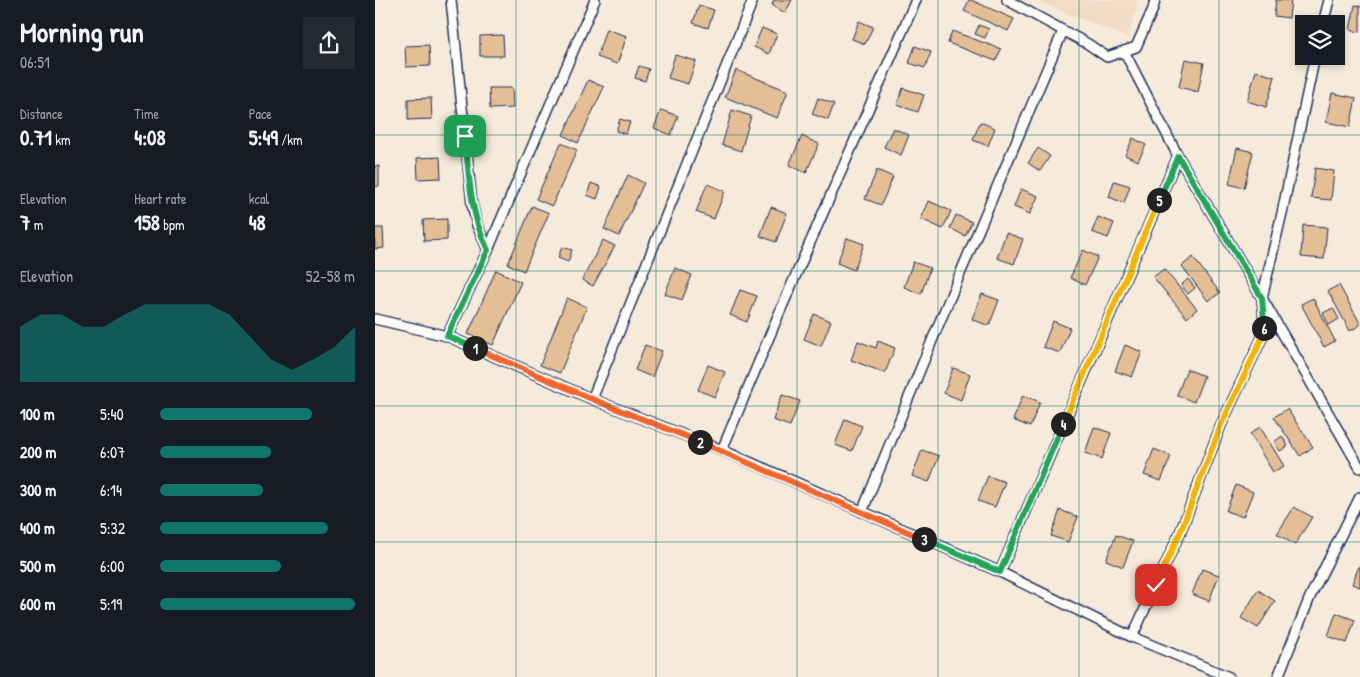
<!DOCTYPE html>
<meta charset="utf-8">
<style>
body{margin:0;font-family:"Patrick Hand",sans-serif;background:#242831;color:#f1f3f6;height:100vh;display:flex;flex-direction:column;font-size:19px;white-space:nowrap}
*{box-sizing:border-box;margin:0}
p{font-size:16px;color:#9ea1a6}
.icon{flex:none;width:28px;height:28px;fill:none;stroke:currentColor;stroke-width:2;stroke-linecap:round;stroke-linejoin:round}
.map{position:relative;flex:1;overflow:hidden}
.side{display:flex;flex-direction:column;background:#171b24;width:375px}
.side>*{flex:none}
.controls{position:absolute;left:920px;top:15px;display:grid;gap:10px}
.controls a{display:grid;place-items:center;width:50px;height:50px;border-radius:0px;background:#171b24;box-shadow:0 2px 8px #0003;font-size:25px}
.pin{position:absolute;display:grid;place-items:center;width:42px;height:42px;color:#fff;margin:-21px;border-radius:10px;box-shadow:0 2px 8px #0006}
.km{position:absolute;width:25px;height:25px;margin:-12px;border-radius:50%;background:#222;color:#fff;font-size:14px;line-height:25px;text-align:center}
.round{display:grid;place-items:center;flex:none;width:52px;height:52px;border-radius:0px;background:#242831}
.head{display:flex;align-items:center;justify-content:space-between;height:85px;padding:0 20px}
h1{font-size:28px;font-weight:800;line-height:38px}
.figures{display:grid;grid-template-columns:repeat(3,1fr);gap:8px;height:85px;padding:5px 20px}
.figures div{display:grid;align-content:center}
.figures b{font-size:21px;font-weight:800}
.figures small{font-size:14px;font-weight:400}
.figures p{font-size:14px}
.chart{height:140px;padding:10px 20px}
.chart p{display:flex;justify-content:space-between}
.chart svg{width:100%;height:90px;margin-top:5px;fill:#0f766e;opacity:.7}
ul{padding:0 20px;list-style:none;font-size:16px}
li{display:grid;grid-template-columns:80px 60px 1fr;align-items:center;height:38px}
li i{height:12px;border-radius:6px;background:#0f766e}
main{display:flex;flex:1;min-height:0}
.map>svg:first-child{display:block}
</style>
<main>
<section class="side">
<div class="head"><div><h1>Morning run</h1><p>06:51</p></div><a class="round"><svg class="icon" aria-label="share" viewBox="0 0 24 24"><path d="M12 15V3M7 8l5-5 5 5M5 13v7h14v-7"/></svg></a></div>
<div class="figures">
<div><p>Distance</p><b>0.71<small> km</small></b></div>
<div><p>Time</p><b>4:08</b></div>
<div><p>Pace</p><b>5:49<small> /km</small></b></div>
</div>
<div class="figures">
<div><p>Elevation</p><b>7<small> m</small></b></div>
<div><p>Heart rate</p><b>158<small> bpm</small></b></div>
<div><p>kcal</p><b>48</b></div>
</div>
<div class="chart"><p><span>Elevation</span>52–58 m</p>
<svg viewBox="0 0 160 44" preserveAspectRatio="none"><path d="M0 44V17L10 11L20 11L30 17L40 17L50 11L60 6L70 6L80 6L90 6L100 11L110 22L120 33L130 38L140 33L150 27L160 17V44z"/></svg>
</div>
<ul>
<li><b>100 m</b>5:40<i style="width:78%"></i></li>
<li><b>200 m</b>6:07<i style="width:57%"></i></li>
<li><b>300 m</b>6:14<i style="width:53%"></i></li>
<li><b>400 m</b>5:32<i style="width:86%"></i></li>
<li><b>500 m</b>6:00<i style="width:62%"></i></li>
<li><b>600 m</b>5:19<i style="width:100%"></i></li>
</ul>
</section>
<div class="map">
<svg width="985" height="677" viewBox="0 0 985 677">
<rect width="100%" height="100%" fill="#f6eada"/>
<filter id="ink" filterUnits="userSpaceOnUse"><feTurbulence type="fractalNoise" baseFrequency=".02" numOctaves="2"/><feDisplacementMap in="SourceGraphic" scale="10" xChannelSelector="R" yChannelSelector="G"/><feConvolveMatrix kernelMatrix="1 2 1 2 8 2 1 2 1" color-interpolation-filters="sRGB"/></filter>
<g filter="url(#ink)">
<!-- built -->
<path fill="#f1ddc5" d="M659 0H763L754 38Z"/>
<!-- building -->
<g fill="#e4bf95" stroke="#1b2f5e">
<path d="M399 0H417L410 13 397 5Z"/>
<path d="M594 0H596L639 19 633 31 589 11Z"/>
<path d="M901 0H916L914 18 899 16Z"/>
<path d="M324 5 339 10 333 28 318 23Z"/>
<path d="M980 5 985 6V32L975 30Z"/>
<path d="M484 21 498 27 490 44 477 39Z"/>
<path d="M604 25 614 29 610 38 600 34Z"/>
<path d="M387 28 402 34 394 54 379 47Z"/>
<path d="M231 29 252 36 242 64 222 57Z"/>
<path d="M577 31 626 49 621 61 573 43Z"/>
<path d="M128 35 129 56H105V36Z"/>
<path d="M54 45 55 66 31 67 30 46Z"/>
<path d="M540 46 556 52 550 68 534 63Z"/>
<path d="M300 55 321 61 313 84 293 78Z"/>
<path d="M810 59 829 63 823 92 804 87Z"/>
<path d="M264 66 274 69 270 81 260 78Z"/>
<path d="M361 70 413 91 402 118 350 97Z"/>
<path d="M881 71 900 77 891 107 872 101Z"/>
<path d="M213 80 229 87 203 143 188 135Z"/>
<path d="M114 88H137L138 108 115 109Z"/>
<path d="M528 88 549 95 543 112 522 105Z"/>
<path d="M957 93 981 98 975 127 951 122Z"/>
<path d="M56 98 57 119 33 120V99Z"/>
<path d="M443 98 459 104 453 120 437 114Z"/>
<path d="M286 110 303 116 296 135 279 128Z"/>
<path d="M357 110 376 116 366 151 347 145Z"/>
<path d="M245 119 255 122 251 134 241 131Z"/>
<path d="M605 122 620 128 613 146 598 140Z"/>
<path d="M518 128 534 135 526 155 509 147Z"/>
<path d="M427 136 444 144 431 173 414 165Z"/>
<path d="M758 138 771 145 763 161 750 155Z"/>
<path d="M186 143 202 150 177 206 161 199Z"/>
<path d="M663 148 675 156 665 171 653 163Z"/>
<path d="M862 148 878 152 869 188 854 184Z"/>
<path d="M65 157 66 178 43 179 42 158Z"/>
<path d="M0 166H4V186L0 187Z"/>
<path d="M940 168 959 171 956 200 936 198Z"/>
<path d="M502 170 518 177 506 205 490 199Z"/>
<path d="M253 175 269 183 244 236 229 229Z"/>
<path d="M739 181 755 186 749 203 734 197Z"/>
<path d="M216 183 226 187 222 199 212 195Z"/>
<path d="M332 184 350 191 339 219 321 212Z"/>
<path d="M646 189 663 196 655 214 639 207Z"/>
<path d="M554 201 576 211 568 229 546 219Z"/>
<path d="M157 206 174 213 149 271 133 264Z"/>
<path d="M396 207 412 213 401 242 385 236Z"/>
<path d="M581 215 597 222 590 236 575 228Z"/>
<path d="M723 217 739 223 733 238 717 232Z"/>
<path d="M72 219V240L49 241 48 220Z"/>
<path d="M928 225 952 227 949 259 926 257Z"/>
<path d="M0 228H8L9 248 0 249Z"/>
<path d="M631 233 648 239 639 264 622 258Z"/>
<path d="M472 238 489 244 479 270 462 263Z"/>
<path d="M228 240 240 246 218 286 207 280Z"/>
<path d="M187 247 197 250 193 262 183 258Z"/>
<path d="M708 250 723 257 710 285 695 278Z"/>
<path d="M818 257 845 293 833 301 807 266Z"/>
<path d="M538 262 555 268 546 294 529 287Z"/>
<path d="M300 268 317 275 307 300 290 294Z"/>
<path d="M789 269 822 309 812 318 778 277Z"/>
<path d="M121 270 146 282 118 345 93 334Z"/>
<path d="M813 279 820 288 813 294 806 285Z"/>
<path d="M964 285 985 323V325L975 331 953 291Z"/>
<path d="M365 290 382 296 372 322 355 315Z"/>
<path d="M607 294 624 300 614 326 597 319Z"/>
<path d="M192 298 212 307 185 373 165 365Z"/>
<path d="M938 298 960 341 949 347 926 304Z"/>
<path d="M958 308 964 319 954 325 948 313Z"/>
<path d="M439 314 456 321 446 346 429 339Z"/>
<path d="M678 321 695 328 685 353 668 347Z"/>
<path d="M483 341 501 348 503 341 520 348 510 373 476 360Z"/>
<path d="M270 345 287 351 277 377 260 370Z"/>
<path d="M750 345 767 352 757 377 740 371Z"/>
<path d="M333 365 350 372 340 397 323 390Z"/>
<path d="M578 368 595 374 586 400 569 393Z"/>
<path d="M812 369 829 376 819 402 802 395Z"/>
<path d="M407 395 425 401 415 426 398 420Z"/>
<path d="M648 395 665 402 655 427 638 420Z"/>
<path d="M912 409 938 447 925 456 899 417Z"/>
<path d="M470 419 487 426 477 451 460 445Z"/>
<path d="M719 427 736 433 727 459 710 453Z"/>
<path d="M885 427 909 466 898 472 875 434Z"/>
<path d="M907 436 913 446 905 451 899 442Z"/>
<path d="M779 449 796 456 786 481 769 475Z"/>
<path d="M547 450 564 456 554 482 537 476Z"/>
<path d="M613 476 630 482 620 507 603 501Z"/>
<path d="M861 485 878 492 868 517 851 511Z"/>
<path d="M919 507 937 517 920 545 902 534Z"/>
<path d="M685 510 703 517 693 542 676 536Z"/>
<path d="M741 535 758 541 748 567 731 560Z"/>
<path d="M984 566H985V587L977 584Z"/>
<path d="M827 569 844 575 834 601 817 594Z"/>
<path d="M883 590 900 601 883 628 866 618Z"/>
<path d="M961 613 980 620 972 643 953 636Z"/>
</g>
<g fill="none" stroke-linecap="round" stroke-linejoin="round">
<!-- service casing -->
<g stroke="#1b2f5e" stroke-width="12">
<g id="service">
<path d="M76 0 97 204 102 225 113 250"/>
<path d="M632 0 713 44 732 57 761 47 778 9 780 0"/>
<path d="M948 24 954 0"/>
<path d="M749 51 803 156 887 298 985 468"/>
<path d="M0 319 72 336 217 399 347 450 625 572 757 637 854 677"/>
<path d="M72 336 113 250 220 0"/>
<path d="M217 399 378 0"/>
<path d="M347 450 403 316 541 0"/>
<path d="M487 512 563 326 688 31"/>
<path d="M625 572 803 156"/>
<path d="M757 637 805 533 846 425 887 338 889 321 887 298 907 213 940 56"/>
<path d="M903 677 935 597 985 497"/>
</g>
</g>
<!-- service -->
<use href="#service" stroke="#fdfcf7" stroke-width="9"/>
</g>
</g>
<g fill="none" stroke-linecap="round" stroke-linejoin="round" filter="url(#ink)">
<!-- split-1 casing -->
<g stroke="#fff" stroke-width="10">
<path id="split-1" d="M90 136C94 175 95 215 113 250L72 336 100 348"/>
</g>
<!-- split-2 casing -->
<g stroke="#fff" stroke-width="10">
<path id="split-2" d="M100 348 217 399 325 442"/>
</g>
<!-- split-3 casing -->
<g stroke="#fff" stroke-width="10">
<path id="split-3" d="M325 442 549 539"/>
</g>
<!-- split-4 casing -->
<g stroke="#fff" stroke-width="10">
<path id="split-4" d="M549 539 625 572 688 424"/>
</g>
<!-- split-5 casing -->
<g stroke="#fff" stroke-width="10">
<path id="split-5" d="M688 424 784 200"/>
</g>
<!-- split-6 casing -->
<g stroke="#fff" stroke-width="10">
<path id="split-6" d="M784 200 803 156 887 298 889 321V328"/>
</g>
<!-- split-7 casing -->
<g stroke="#fff" stroke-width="10">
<path id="split-7" d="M781 585 805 533 846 425 887 338 889 328"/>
</g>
<!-- split-1 -->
<use href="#split-1" stroke="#22a559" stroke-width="6"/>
<!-- split-2 -->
<use href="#split-2" stroke="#f0652b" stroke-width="6"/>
<!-- split-3 -->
<use href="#split-3" stroke="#f0652b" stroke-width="6"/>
<!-- split-4 -->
<use href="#split-4" stroke="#22a559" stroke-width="6"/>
<!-- split-5 -->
<use href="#split-5" stroke="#f5b400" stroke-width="6"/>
<!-- split-6 -->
<use href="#split-6" stroke="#22a559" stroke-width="6"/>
<!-- split-7 -->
<use href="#split-7" stroke="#f5b400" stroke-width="6"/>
</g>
<!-- grid -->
<path fill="none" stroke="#0f766e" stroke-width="1" stroke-opacity="0.55" d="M141 0V677M281 0V677M422 0V677M563 0V677M704 0V677M844 0V677M0 135H985M0 271H985M0 406H985M0 542H985"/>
</svg>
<div class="controls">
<a><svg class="icon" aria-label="layers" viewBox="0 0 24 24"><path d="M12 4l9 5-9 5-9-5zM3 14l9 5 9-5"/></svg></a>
</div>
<div class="pin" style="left:90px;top:136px;background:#1e9e55"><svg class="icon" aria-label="arrive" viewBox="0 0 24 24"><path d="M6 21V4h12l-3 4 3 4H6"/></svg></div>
<div class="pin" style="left:781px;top:585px;background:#d93025"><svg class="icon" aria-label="check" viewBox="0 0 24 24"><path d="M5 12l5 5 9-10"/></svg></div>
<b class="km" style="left:100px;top:348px">1</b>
<b class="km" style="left:325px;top:442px">2</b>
<b class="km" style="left:549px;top:539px">3</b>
<b class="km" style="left:688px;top:424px">4</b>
<b class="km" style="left:784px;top:200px">5</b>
<b class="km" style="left:889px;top:328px">6</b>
</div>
</main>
